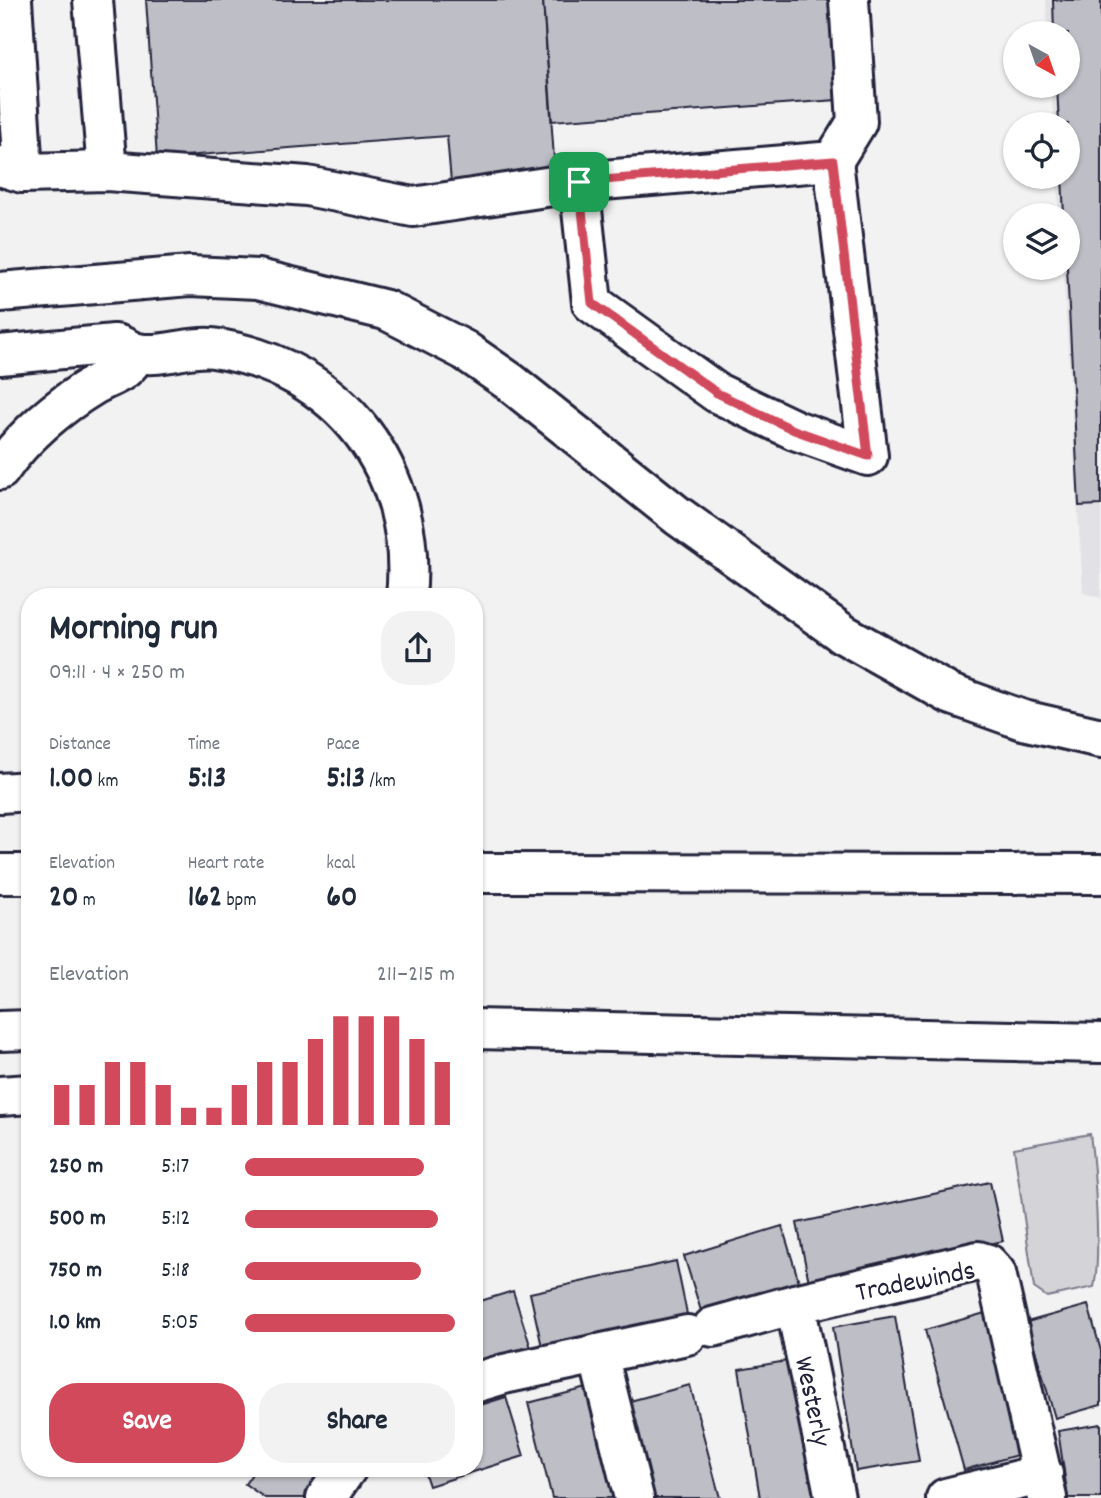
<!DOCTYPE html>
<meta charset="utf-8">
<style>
body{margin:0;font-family:Dekko,sans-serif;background:#f2f2f3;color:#1f2937;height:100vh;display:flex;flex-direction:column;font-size:26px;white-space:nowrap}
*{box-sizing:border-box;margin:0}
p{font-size:23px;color:#747a83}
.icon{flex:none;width:38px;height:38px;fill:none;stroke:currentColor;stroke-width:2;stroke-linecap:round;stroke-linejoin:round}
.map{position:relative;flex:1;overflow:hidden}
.drawer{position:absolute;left:21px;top:588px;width:462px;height:889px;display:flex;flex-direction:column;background:#fff;border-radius:28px;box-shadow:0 2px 5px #0004}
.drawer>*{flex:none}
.needle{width:46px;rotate:140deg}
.controls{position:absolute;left:1003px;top:21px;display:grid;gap:14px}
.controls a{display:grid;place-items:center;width:77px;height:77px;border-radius:50%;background:#fff;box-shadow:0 2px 5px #0004;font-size:35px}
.pin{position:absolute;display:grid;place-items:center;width:60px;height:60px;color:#fff;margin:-30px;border-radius:14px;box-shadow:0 4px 10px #0006}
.round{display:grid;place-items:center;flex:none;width:74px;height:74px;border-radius:28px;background:#f2f2f3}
.headline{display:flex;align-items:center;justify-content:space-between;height:119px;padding:0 28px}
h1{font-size:38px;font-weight:700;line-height:52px}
.metrics{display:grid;grid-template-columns:repeat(3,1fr);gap:10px;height:119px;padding:7px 28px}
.metrics div{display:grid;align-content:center}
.metrics b{font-size:30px;font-weight:700}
.metrics small{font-size:19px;font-weight:400}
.metrics p{font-size:19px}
.chart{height:196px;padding:14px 28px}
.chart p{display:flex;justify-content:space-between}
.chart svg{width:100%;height:126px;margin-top:7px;stroke:#d1495b;stroke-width:6}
.action{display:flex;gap:14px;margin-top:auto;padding:14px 28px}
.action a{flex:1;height:80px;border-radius:28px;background:#d1495b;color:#fff;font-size:28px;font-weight:700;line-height:80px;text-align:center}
.action a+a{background:#f2f2f3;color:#1f2937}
ul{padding:0 28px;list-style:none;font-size:23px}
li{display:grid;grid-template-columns:112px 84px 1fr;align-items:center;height:52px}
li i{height:18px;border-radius:9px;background:#d1495b}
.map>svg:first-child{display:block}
</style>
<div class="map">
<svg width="1101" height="1498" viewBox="0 0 1101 1498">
<rect width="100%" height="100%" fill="#f2f2f3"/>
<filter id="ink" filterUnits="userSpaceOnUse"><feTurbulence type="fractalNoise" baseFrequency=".0143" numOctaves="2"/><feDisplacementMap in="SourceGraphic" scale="14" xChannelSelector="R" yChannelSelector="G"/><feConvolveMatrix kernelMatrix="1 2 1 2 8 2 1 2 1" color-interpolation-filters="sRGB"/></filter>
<g filter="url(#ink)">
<!-- built -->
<path fill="#e2e2e6" d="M1046 0H1101V598L1083 593 1063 268H1068V215H1059L1057 177H1068V124H1054L1051 86H1068V33H1048Z"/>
<!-- green -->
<path fill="#d3d3d8" stroke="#7a7a8a" stroke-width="2" d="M1090 1134C1095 1171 1101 1257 1094 1287L1047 1297 1034 1288 1014 1148Z"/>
<!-- building -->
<g fill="#bebec6" stroke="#22223b" stroke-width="2">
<path d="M146 0H543L555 173 451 182 447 136 157 158Z"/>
<path d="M543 0H830L837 100 552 121Z"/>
<path d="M1053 0H1101V505L1079 506 1067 268 1068 215H1064L1062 177H1068V124H1059L1057 86H1068V33H1054Z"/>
<path d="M990 1182 1003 1241 809 1282 797 1223Z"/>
<path d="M782 1226 800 1285 702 1314 684 1256Z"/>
<path d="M676 1261 688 1319 543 1351 530 1293Z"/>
<path d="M513 1291 531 1348 474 1366V1303Z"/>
<path d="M1088 1305 1101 1351V1405L1055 1418 1027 1322Z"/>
<path d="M985 1313 1024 1453 964 1470 925 1330Z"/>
<path d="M895 1316 919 1461 856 1471 833 1327Z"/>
<path d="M799 1359 822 1498H760L739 1369Z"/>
<path d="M690 1385 720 1498H655L630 1401Z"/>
<path d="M587 1388 615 1498H552L528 1403Z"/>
<path d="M506 1397 524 1456 429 1486 423 1468H474V1407Z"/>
<path d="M1101 1424V1498H1068L1058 1431Z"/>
<path d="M256 1468H332L311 1498H265L245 1484Z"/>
</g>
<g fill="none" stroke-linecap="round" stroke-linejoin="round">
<!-- minor casing -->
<g stroke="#22223b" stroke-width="44">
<g id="minor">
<path d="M12 0 23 173"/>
<path d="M93 0 107 171"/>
<path d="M0 166 23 173 107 171 307 186 413 207 579 182 833 161 857 122 849 0"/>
<path d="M579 182 592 303 717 393 795 430 868 456 833 161"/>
<path d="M795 1304 835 1498"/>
<path d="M713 1327 795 1304 978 1261 988 1264 996 1273 1047 1498"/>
<path d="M598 1354 634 1498"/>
<path d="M474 1383 504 1374 687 1335"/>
<path d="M326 1498 347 1468"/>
<path d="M946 1498 1043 1474"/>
</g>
</g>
<!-- highway casing -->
<g stroke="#22223b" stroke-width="44">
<g id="highway">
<path d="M0 292 190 276 258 279 386 310 464 350 510 382 678 516 843 634 950 694 1023 720 1101 738"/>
<path d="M0 355 114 344C124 345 129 352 138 353 162 358 189 345 213 348 340 366 419 471 406 597"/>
<path d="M0 470C23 436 59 406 94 385 115 373 124 375 137 353"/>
<path d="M0 793 30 791"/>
<path d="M474 873 1101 874"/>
<path d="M0 874H30"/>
<path d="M474 1029 1101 1043"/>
<path d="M0 1031 30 1030"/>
<path d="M0 1096 30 1094"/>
</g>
</g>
<!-- minor -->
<use href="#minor" stroke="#fff" stroke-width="38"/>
<!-- highway -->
<use href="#highway" stroke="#fff" stroke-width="38"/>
</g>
</g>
<g fill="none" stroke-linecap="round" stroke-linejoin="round" filter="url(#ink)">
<!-- route casing -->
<g stroke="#fff" stroke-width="14">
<path id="route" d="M833 161 868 456 794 430 717 393 592 303 579 182Z"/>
</g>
<!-- route -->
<use href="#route" stroke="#d1495b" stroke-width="9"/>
</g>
<g text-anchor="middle" stroke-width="5" stroke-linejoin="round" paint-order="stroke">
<!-- street labels -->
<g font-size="28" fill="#22223b" stroke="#fff">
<text transform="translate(915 1279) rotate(-11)" y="10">Tradewinds</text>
<text transform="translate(815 1401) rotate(78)" y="10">Westerly</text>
</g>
</g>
</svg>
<div class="controls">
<a><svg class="needle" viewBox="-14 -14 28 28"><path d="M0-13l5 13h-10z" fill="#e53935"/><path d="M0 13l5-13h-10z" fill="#747a83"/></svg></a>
<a><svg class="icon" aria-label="locate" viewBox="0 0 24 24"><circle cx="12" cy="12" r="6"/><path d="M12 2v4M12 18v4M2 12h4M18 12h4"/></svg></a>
<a><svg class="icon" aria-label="layers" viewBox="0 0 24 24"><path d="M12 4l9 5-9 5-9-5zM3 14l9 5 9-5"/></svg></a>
</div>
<div class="pin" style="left:579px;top:182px;background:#1e9e55"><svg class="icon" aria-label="arrive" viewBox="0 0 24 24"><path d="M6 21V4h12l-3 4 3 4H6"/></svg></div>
<section class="drawer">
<div class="headline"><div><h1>Morning run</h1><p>09:11 · 4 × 250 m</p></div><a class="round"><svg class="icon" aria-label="share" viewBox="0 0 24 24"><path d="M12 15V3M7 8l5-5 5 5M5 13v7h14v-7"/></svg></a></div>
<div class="metrics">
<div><p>Distance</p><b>1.00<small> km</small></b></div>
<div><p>Time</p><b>5:13</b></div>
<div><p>Pace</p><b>5:13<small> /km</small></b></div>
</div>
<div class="metrics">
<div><p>Elevation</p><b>20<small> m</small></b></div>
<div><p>Heart rate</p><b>162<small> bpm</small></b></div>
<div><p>kcal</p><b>60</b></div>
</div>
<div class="chart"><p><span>Elevation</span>211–215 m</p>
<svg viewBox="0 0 160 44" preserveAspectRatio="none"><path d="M5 44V30M15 44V30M25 44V22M35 44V22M45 44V30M55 44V38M65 44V38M75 44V30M85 44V22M95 44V22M105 44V14M115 44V6M125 44V6M135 44V6M145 44V14M155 44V22"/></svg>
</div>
<ul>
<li><b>250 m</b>5:17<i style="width:85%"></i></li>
<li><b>500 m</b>5:12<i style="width:92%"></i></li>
<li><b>750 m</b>5:18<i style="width:84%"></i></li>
<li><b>1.0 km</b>5:05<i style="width:100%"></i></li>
</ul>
<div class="action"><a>Save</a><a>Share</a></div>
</section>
</div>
